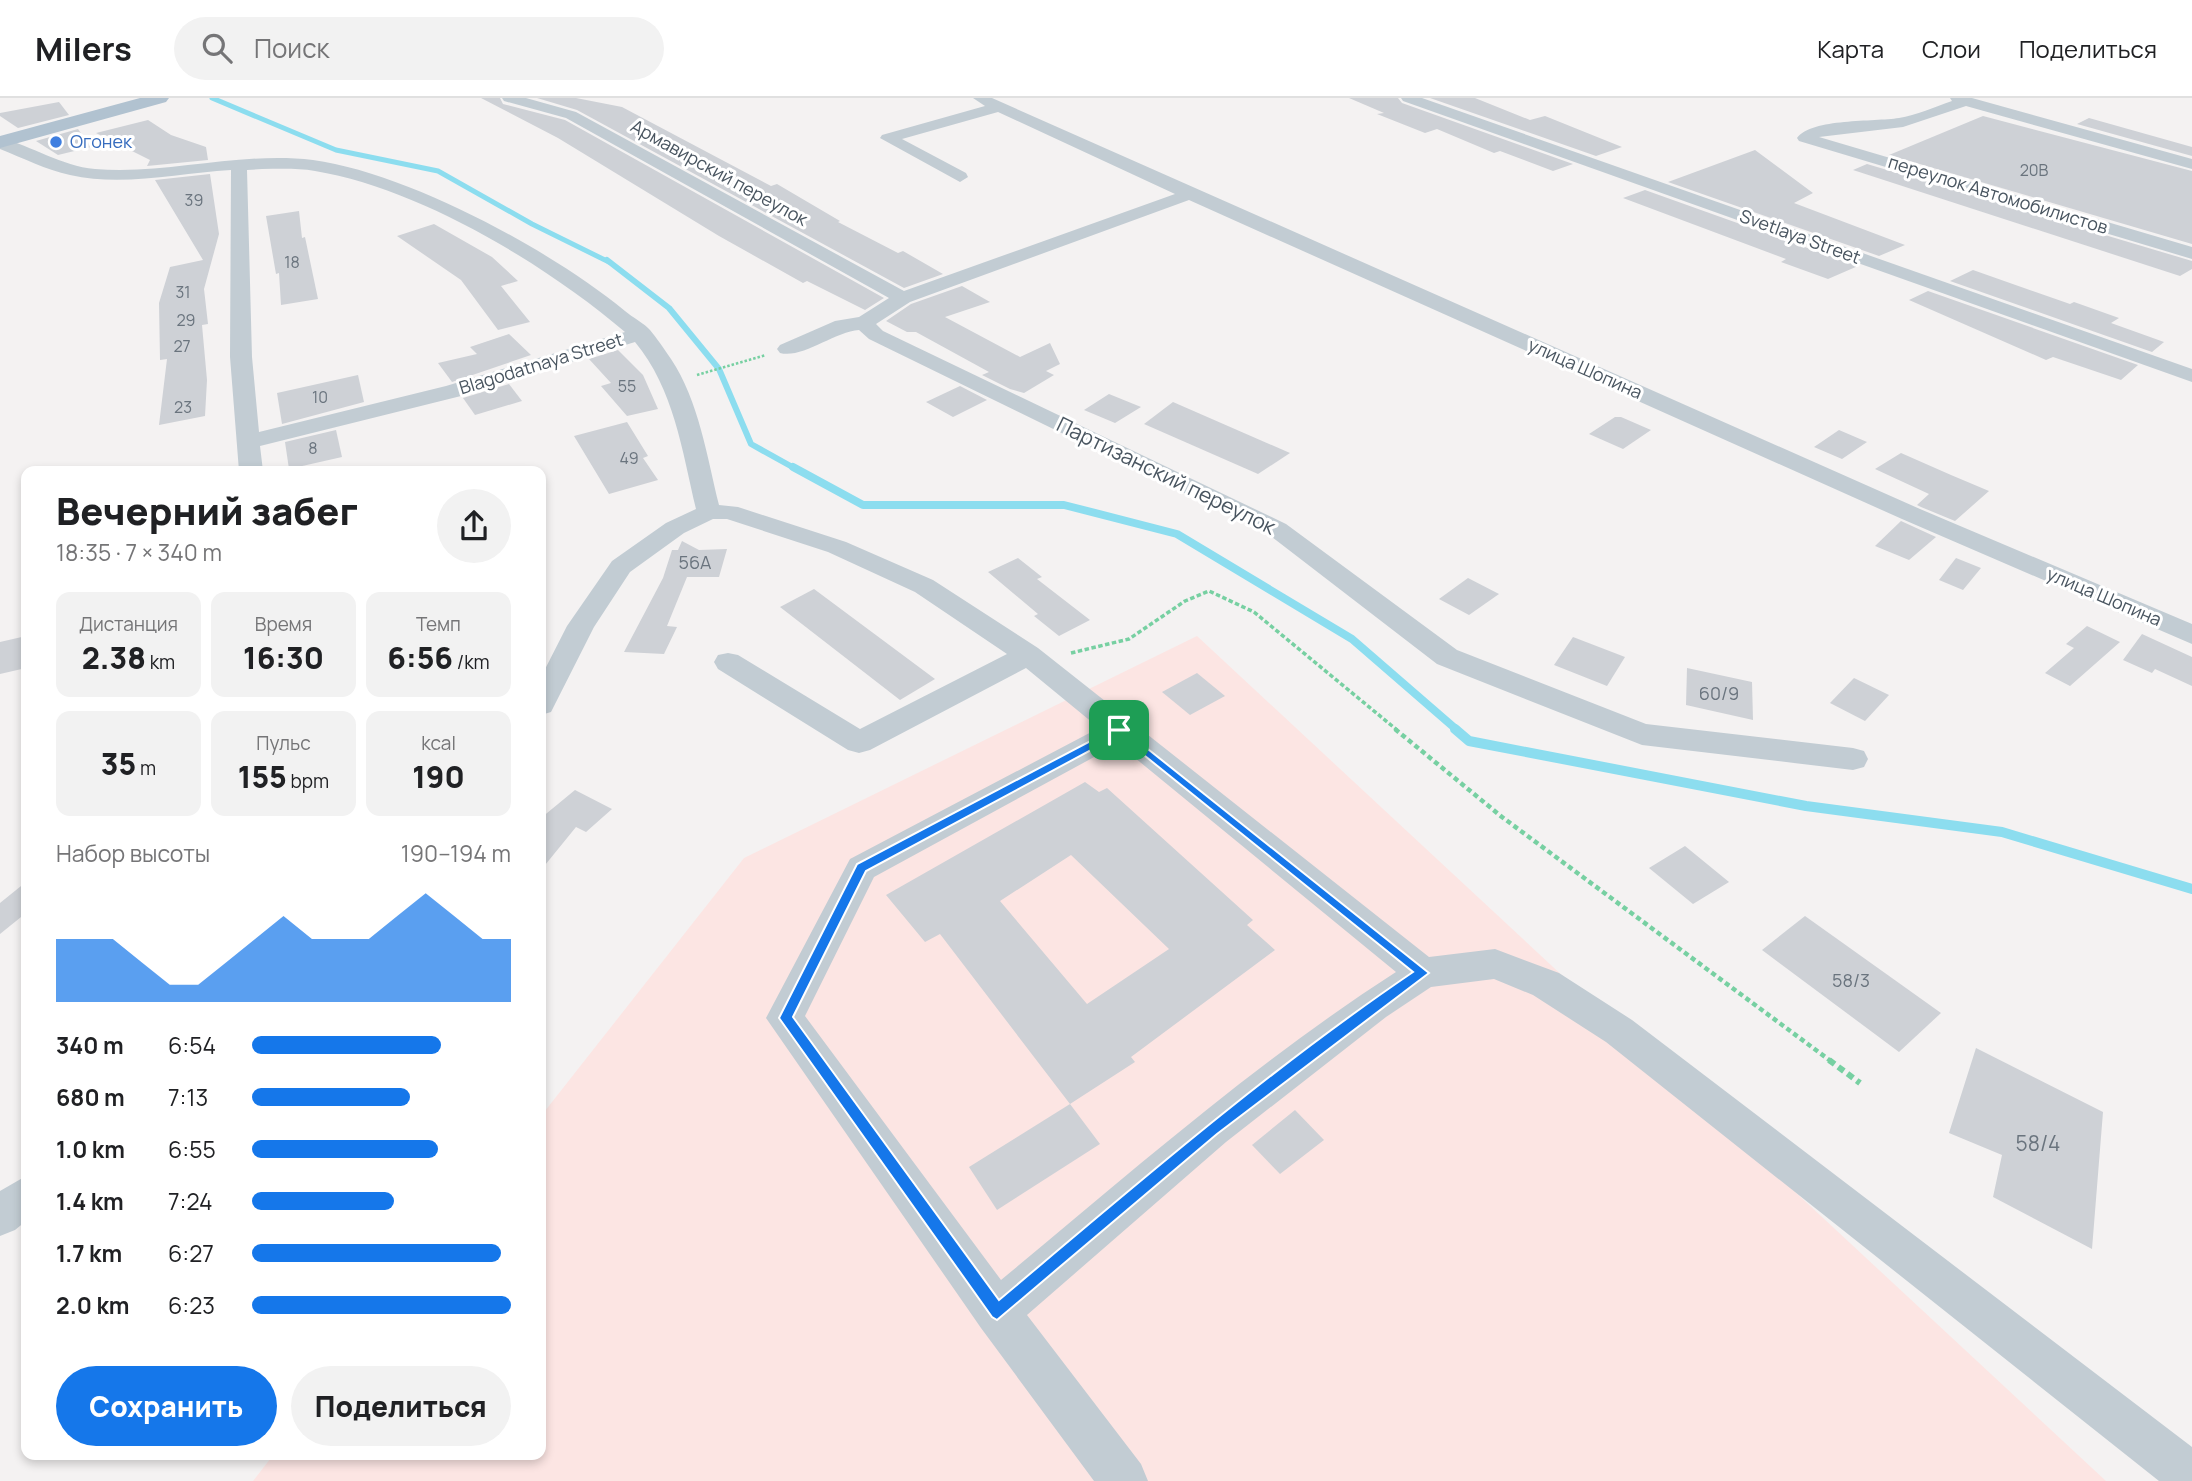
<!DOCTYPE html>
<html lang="ru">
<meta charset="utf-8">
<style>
body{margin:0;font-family:Manrope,sans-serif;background:#f2f2f2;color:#202124;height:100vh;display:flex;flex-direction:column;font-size:26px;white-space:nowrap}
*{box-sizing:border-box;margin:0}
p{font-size:23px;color:#757577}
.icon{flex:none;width:38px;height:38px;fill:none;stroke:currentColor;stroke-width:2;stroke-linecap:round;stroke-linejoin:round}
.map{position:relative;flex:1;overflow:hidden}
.drawer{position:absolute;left:21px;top:368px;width:525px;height:994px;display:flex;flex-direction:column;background:#fff;border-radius:14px;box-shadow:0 4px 10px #0003}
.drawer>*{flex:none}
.pin{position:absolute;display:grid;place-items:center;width:60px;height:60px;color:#fff;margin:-30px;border-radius:14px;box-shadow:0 4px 10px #0006}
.round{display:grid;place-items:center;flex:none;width:74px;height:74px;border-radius:37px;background:#f2f2f2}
.headline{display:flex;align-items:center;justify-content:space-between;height:119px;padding:0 35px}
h1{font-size:38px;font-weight:800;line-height:52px}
.metrics{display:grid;grid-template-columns:repeat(3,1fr);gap:10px;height:119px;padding:7px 35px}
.metrics div{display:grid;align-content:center;border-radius:14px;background:#f2f2f2;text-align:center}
.metrics b{font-size:30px;font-weight:800}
.metrics small{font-size:19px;font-weight:400}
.metrics p{font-size:19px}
.chart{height:196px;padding:14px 35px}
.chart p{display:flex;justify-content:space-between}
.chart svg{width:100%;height:126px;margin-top:7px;fill:#1577ea;opacity:.7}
.primary-button{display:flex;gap:14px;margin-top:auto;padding:14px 35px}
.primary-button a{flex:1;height:80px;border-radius:42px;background:#1577ea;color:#fff;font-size:28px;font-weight:800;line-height:80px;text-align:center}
.primary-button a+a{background:#f2f2f2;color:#202124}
ul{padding:0 35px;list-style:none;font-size:23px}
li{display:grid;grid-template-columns:112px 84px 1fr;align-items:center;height:52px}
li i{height:18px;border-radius:9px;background:#1577ea}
header{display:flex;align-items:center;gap:42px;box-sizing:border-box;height:98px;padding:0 35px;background:#fff;border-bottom:2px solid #e0e0e0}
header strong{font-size:33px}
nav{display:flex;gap:38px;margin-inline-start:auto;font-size:24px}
.search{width:490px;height:63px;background:#f2f2f2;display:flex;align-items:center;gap:18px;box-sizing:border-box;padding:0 24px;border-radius:38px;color:#757577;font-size:26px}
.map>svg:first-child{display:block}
</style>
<header>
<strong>Milers</strong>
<div class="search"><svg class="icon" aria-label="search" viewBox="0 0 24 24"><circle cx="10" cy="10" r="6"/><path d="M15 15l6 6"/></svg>Поиск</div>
<nav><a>Карта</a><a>Слои</a><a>Поделиться</a></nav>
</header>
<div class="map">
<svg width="2192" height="1383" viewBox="0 0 2192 1383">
<rect width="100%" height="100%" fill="#f4f2f2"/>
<!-- medical -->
<path fill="#fce5e3" d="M1197 538 2106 1383H253L274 1356H541V1018L744 760Z"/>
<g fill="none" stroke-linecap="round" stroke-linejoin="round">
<!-- stream-far3 -->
<path stroke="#8cddef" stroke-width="5" d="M212 0 336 52 438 73 532 126 609 164"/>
<!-- stream-far2 -->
<path stroke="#8cddef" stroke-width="6" d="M607 162 669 210 719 271 751 346 796 371"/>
<!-- stream-far1 -->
<path stroke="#8cddef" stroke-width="8" d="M793 369 863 407H1064L1177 436 1352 541 1457 632"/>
<!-- stream -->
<path stroke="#8cddef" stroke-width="10" d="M1455 631 1469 643 1806 708 2002 734 2192 791"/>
</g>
<!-- building -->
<g fill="#ced1d6" fill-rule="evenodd">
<path d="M481 0H500L503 6 565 22 884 200 865 212 807 183 803 185 719 138 558 40Z"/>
<path d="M537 0H576L622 9 771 88 777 86 840 123 838 124 898 155 903 153 943 176 904 190 577 12Z"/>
<path d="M1349 0H1398L1402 5 1573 66 1553 73 1500 53 1494 55 1437 31 1425 35 1377 16 1384 15Z"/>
<path d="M1430 0H1475L1530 22 1545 18 1622 49 1596 58Z"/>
<path d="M59 4 69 17 18 30 0 18V15Z"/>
<path d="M1983 18 2192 73V146L1889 57Z"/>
<path d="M2089 20 2192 49V58L2077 26Z"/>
<path d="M148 22 171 37 206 49 208 62 147 68 150 62 96 35Z"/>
<path d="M78 31 91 49 58 57 36 43Z"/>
<path d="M1755 52 1813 95 1794 105 1905 147 1879 158 1668 84Z"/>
<path d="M1867 66 2192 163V171L2180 178 1853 72Z"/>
<path d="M210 76 219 136 204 191 208 226 202 227 207 282 205 318 159 327 167 261 160 262 159 205 170 169 203 162 155 82Z"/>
<path d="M1645 92 1858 168 1828 181 1781 164 1786 161 1623 100Z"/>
<path d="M299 113 302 140 305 139 318 201 281 207 279 175 276 176 266 118Z"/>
<path d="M434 126 492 159 518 183 501 188 530 224 498 232 461 182 397 138Z"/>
<path d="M1973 172 2070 206 2074 204 2119 220 2111 225 2164 244 2152 254 1950 183Z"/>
<path d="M962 188 990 204 945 219 1020 259 1050 245 1060 266 1046 273 1054 277 1024 295 1010 291 982 277 989 274 916 234H907L886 223 911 206Z"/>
<path d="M1928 193 2138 267 2121 282 2053 259 2046 262 1909 202Z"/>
<path d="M509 236 531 257 452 284 438 265 477 256 470 249Z"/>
<path d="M618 252 643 277 658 311 627 318 601 288 611 285 589 261Z"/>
<path d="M358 277 364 304 282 326 277 295Z"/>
<path d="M509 286 522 303 475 317 463 300Z"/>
<path d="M960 288 987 302 953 319 926 304Z"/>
<path d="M1109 296 1141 309 1115 325 1084 312Z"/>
<path d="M1173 304 1290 355 1258 376 1144 326Z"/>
<path d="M1615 319H1621L1651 332 1623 351 1589 336Z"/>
<path d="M627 324 648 358 643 360 658 382 609 396 574 338Z"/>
<path d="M336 332 342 359 289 371 285 344Z"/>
<path d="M1839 332 1867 344 1842 361 1814 349Z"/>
<path d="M1901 355 1951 377 1989 393 1955 423 1921 409 1917 407 1929 396 1875 371Z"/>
<path d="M1901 423 1936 439 1909 462 1875 448Z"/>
<path d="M682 443 699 452 727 451 719 479H687L667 528 677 529 664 556 624 554 663 480 672 452H678Z"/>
<path d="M1018 460 1042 479 1037 481 1090 522 1059 538 1034 518 1038 516 988 474Z"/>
<path d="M1956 460 1981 470 1963 492 1939 482Z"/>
<path d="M1468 480 1499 496 1469 517 1439 501Z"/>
<path d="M814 491 935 581 900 602 780 509Z"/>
<path d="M2087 528 2120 544 2070 588 2045 575 2074 550 2066 546Z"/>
<path d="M2142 536 2192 559V588L2155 571 2152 575 2123 562Z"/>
<path d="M26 538V570L0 576V544Z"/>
<path d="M1573 539 1625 559 1607 588 1554 567Z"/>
<path d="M1687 570 1752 584 1753 622 1686 607Z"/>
<path d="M1197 575 1225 598 1190 617 1162 594Z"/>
<path d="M1854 580 1889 597 1865 623 1830 605Z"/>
<path d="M1085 684 1099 694 1107 690 1253 822 1247 827 1275 852 1131 959 1135 964 1070 1006 940 836 925 844 886 797ZM1071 757 1169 851 1087 906 1000 803Z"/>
<path d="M575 692 612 711 586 734 576 729 541 772V720Z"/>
<path d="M1685 748 1729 784 1693 806 1649 770Z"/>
<path d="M26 784V815L0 836V805Z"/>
<path d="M1805 818 1941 915 1899 954 1762 852Z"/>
<path d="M1976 950 2103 1014 2092 1151 1993 1099 2002 1057 1949 1035Z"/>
<path d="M1070 1006 1100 1046 997 1112 969 1069Z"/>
<path d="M1295 1012 1324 1042 1280 1076 1252 1047Z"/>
</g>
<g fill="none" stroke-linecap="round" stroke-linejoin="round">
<!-- path-far3 -->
<path stroke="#77d0a2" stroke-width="2.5" stroke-dasharray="2.5 2" stroke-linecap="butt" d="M697 277 766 257"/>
<!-- path-far2 -->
<path stroke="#77d0a2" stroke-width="3.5" stroke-dasharray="4.5 2.5" stroke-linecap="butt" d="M1071 555 1129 541 1185 503 1209 493 1254 514 1397 632"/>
<!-- path-far1 -->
<path stroke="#77d0a2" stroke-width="4.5" stroke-dasharray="5 3.5" stroke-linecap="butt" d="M1395 631 1502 719 1832 964"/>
<!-- path -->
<path stroke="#77d0a2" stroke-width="6" stroke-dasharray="7 4.5" stroke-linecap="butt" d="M1829 962 1860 985"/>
<!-- minor -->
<g fill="#c2ccd3" fill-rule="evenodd">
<path d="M502 0H526L576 14 904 193 1175 96 998 14 902 41 966 75 968 79 960 84 880 40 882 37 985 8 973 0H992L1920 411 2192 526V546L1902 421 1189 102 910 204 876 226 883 233 1286 426 1457 552 1646 626 1853 650 1864 653 1868 661 1864 669 1853 672 1642 647 1437 566 1268 436 869 241 859 232C834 234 802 261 780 255L777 251 780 247 835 223 859 219 889 200 566 20 504 3Z"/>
<path d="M1401 0H1422L2192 271V284L1403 3Z"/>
<path d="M1950 0H1972L2192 61V71L1966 8 1903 29 1819 39 2192 149V161L1799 43 1797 40C1812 20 1874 24 1899 20 1916 17 1935 9 1952 3Z"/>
<path d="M0 40C33 48 61 68 95 71 168 77 240 53 313 62 408 75 551 152 625 213 632 219 645 226 650 232 656 239 665 252 671 261 699 303 707 359 719 407L738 409 846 444 933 482 1038 550 1429 859 1495 851 1559 875 1632 922 2192 1349V1383H2159L1606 944 1533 897 1494 881 1431 889 1386 919 1226 1044 1027 1217 1141 1366 1148 1383H1094L981 1230 766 920 850 761 1099 630 1026 570 870 652 859 655 848 652 718 571 714 564 718 557 728 555 738 557 860 631 1007 556 915 494 828 454 727 421H713L684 435 630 474 594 529 551 614 541 617V579L567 528 612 463 666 425 696 411C682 352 674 291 635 244L461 298 260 348 263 373H239L230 259 231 72C178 75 123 89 70 77 46 72 23 60 0 51ZM262 71C279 71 298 70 315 73 419 90 545 166 625 234L446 288 259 334 252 259 247 72ZM1118 646 1396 874C1256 964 1129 1076 1001 1182L805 918 874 779Z"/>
<path d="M26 1078V1123L15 1132 0 1138V1093Z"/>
</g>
<!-- major -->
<path fill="#b1c2d0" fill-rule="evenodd" d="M140 0H169L166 4 0 50V38Z"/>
</g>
<!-- route -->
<path fill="#1577ea" stroke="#fff" stroke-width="2" fill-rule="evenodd" d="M1119 628 1429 875 1217 1036 997 1222 992 1219 779 920 857 766ZM1119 637 1413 874C1267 973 1133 1089 999 1202L793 919 866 773Z"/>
<!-- markers -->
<circle fill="#3f7fe0" stroke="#fff" stroke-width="2.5" cx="56" cy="44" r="7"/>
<g text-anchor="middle" stroke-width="6" stroke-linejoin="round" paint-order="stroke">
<!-- far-number labels -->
<g font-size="16" fill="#6a747e">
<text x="2034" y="78">20В</text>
<text x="194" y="108">39</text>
<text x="292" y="170">18</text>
<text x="183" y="200">31</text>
<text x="186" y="228">29</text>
<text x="182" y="254">27</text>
<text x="627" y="294">55</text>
<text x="320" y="305">10</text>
<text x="183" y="315">23</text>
<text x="313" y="356">8</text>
<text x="629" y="366">49</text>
</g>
<!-- far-shop labels -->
<g font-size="18" fill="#366cbe" stroke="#fff" text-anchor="start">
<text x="70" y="50">Огонек</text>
</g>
<!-- far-street labels -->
<g font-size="18" fill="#495560" stroke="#fff">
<text transform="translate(719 75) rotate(29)" y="6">Армавирский переулок</text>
<text transform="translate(1998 97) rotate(17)" y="6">переулок Автомобилистов</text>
<text transform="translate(1800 139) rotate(20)" y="6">Svetlaya Street</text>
<text transform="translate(541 266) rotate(-17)" y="6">Blagodatnaya Street</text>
<text transform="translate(1585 271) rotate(24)" y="6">улица Шопина</text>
<text transform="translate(2104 499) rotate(23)" y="6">улица Шопина</text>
</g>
<!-- number labels -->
<g font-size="18" fill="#6a747e">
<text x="695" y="471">56А</text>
<text x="1719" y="602">60/9</text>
<text x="1851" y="889">58/3</text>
</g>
<!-- street labels -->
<g font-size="21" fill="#495560" stroke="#fff">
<text transform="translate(1166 378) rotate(26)" y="7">Партизанский переулок</text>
</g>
<!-- near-number labels -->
<g font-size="21" fill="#6a747e">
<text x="2038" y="1053">58/4</text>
</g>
</g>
</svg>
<div class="pin" style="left:1119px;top:632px;background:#1e9e55"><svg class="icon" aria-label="arrive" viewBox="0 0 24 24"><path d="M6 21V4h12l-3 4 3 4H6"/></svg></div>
<section class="drawer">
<div class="headline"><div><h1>Вечерний забег</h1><p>18:35 · 7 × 340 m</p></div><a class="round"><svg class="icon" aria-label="share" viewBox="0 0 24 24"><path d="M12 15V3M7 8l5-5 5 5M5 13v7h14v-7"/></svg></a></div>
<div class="metrics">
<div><p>Дистанция</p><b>2.38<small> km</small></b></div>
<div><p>Время</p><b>16:30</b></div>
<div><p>Темп</p><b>6:56<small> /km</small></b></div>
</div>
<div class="metrics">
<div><b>35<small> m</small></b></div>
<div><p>Пульс</p><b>155<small> bpm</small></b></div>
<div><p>kcal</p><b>190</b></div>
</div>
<div class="chart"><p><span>Набор высоты</span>190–194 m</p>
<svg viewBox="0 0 160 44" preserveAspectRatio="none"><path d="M0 44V22L10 22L20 22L30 30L40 38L50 38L60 30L70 22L80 14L90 22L100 22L110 22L120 14L130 6L140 14L150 22L160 22V44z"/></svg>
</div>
<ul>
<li><b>340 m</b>6:54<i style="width:73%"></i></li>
<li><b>680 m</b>7:13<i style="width:61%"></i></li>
<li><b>1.0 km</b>6:55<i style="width:72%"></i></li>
<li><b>1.4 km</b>7:24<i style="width:55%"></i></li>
<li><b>1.7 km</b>6:27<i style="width:96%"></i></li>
<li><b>2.0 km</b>6:23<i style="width:100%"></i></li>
</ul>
<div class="primary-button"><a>Сохранить</a><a>Поделиться</a></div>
</section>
</div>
